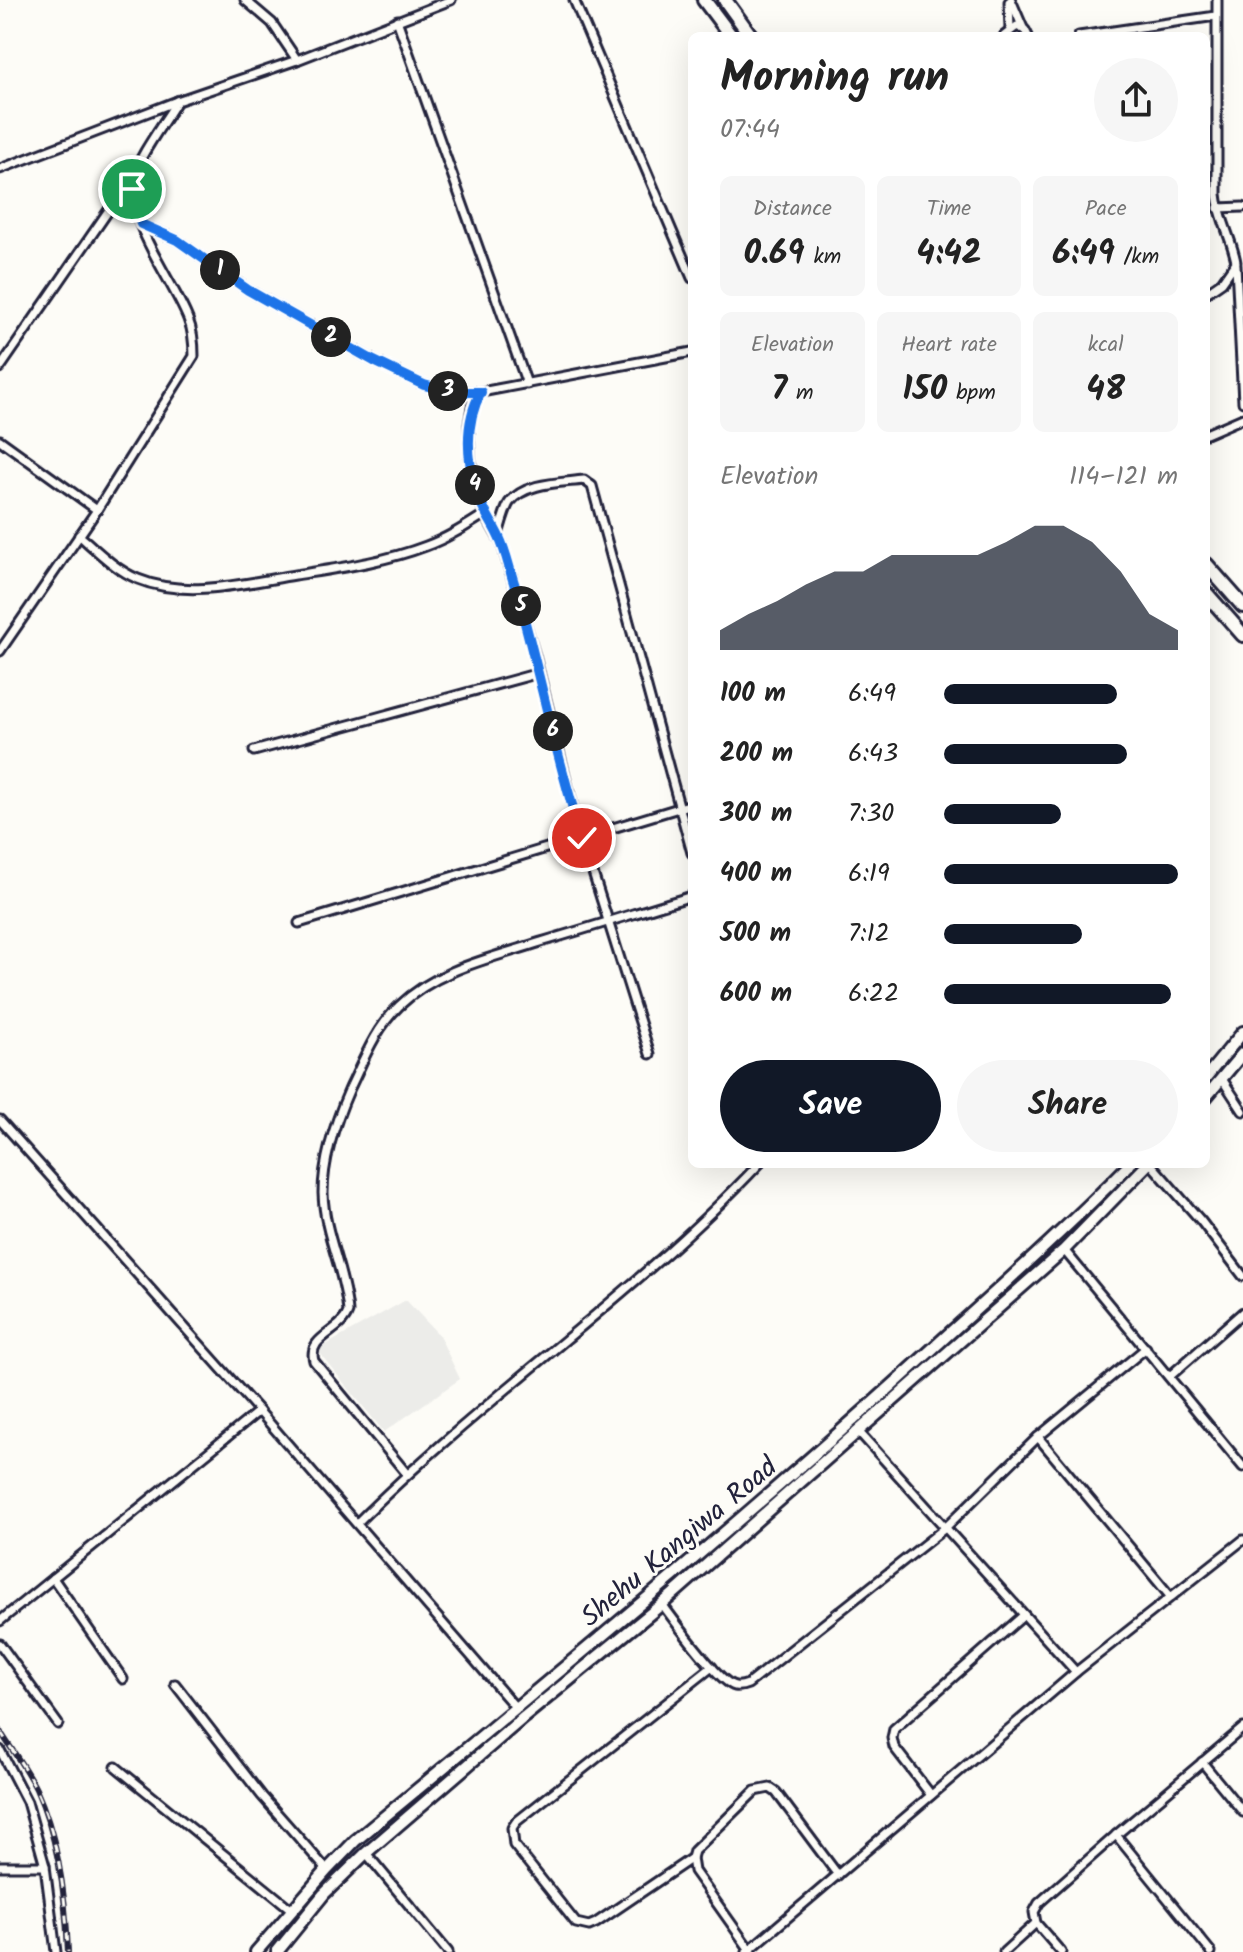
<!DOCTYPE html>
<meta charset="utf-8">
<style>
body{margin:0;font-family:Kalam,sans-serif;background:#f6f6f6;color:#222;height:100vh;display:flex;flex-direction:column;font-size:30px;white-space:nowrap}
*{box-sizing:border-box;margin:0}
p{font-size:26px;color:#767676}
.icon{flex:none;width:44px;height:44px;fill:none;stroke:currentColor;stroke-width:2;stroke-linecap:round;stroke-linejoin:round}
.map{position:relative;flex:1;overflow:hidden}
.side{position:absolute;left:688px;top:32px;width:522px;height:1136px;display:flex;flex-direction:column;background:#fff;border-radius:12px;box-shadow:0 8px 32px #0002}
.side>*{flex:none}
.pin{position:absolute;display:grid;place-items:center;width:68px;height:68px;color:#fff;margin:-34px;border:4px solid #fff;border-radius:50%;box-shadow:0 2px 8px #0007}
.km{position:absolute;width:40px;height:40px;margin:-20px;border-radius:50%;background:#222;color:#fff;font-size:22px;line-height:40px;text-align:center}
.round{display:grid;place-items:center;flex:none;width:84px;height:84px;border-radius:42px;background:#f6f6f6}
.headline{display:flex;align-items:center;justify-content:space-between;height:136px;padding:0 32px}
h1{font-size:44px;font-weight:700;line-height:60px}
.figures{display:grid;grid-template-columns:repeat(3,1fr);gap:12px;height:136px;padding:8px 32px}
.figures div{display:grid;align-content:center;border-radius:12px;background:#f6f6f6;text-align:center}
.figures b{font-size:34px;font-weight:700}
.figures small{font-size:22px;font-weight:400}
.figures p{font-size:22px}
.chart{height:224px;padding:16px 32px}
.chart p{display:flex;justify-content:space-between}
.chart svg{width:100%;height:144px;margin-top:8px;fill:#111827;opacity:.7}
.primary-button{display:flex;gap:16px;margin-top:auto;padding:16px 32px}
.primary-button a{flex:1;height:92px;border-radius:48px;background:#111827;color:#fff;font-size:32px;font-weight:700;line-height:92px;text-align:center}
.primary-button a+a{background:#f6f6f6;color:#222}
ul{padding:0 32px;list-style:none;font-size:26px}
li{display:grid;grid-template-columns:128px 96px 1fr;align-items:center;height:60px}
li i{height:20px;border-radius:10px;background:#111827}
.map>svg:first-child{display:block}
</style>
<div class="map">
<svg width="1243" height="1952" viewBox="0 0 1243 1952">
<rect width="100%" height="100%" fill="#fdfcf7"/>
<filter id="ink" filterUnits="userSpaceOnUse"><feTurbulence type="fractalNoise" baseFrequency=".0125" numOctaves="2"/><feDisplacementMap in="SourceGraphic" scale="16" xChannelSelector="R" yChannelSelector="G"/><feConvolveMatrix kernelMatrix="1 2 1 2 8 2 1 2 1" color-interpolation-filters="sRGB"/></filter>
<g filter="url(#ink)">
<!-- built -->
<path fill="#ecece9" d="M406 1300 439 1335 460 1379 384 1432 317 1350Z"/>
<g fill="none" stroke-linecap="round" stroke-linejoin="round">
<!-- street casing -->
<g stroke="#22223b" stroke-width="13">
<g id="street">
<path d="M245 0 272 23 297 60"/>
<path d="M574 0 692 278"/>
<path d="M1011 0 1023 28"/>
<path d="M1009 2 1010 30"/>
<path d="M397 20 527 384"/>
<path d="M1004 36 1017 26 1025 30 1028 36"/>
<path d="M1079 36 1216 16"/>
<path d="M0 169 177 101 297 60 451 0"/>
<path d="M1218 208 1243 207"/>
<path d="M141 224 177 240 248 290 374 361 424 385 451 392H481L692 352"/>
<path d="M1236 265 1243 402"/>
<path d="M1206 293 1222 282 1236 262C1232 239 1219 218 1217 194V0"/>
<path d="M0 368 133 175"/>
<path d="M481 392 472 407 469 425 470 456 475 488 485 514 502 544 535 656 576 819 650 1054"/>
<path d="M1206 434 1243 418"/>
<path d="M0 440 97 510"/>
<path d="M79 535C97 551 116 570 138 579 186 599 246 583 295 575 339 568 384 562 426 546 448 538 466 526 485 514"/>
<path d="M498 535C501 525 504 512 509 503 525 482 561 483 584 480L592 486 692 853"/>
<path d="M0 651 97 510 194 356C194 343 193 331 188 319 173 280 123 219 134 176 138 157 166 120 177 101"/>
<path d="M254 751 539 673"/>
<path d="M299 923 692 804"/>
<path d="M1222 1079 1243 1111"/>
<path d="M0 1120 259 1411 516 1708"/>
<path d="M1151 1164 1201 1221 1243 1276"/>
<path d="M1064 1250 1243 1467"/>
<path d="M1170 1376 1243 1312"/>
<path d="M858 1431 1076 1672"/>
<path d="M1038 1437 1170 1596"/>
<path d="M407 1474 314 1361C307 1336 341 1333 348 1312 345 1272 324 1234 323 1193 323 1158 336 1120 350 1088 364 1059 375 1029 399 1006 437 969 492 958 541 942 592 927 642 911 692 896"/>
<path d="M357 1523C484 1396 636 1295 759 1164"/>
<path d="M53 1578 123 1679"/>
<path d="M662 1604C674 1620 719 1683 735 1686 740 1687 743 1686 748 1684L945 1528 1038 1437 1146 1348"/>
<path d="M0 1621 259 1411"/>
<path d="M0 1644 58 1724"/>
<path d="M175 1684 262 1796 327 1870"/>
<path d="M0 1750 27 1802 45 1866 56 1952"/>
<path d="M1202 1762 1243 1812"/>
<path d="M116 1767 292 1910"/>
<path d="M931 1795 894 1747 892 1738 894 1729 1024 1615"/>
<path d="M1116 1835 1211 1952"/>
<path d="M366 1853 448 1952"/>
<path d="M692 1858 596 1923 589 1926 576 1923 514 1845 512 1828 516 1822 712 1667"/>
<path d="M0 1866H45"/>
<path d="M1036 1923 1061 1952"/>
<path d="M750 1950 694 1871 692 1858 694 1851 755 1791 770 1788 776 1792 838 1875"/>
<path d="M747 1952 1076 1672 1243 1540"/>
<path d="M1004 1952 1036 1923 1034 1912 1039 1903 1116 1835 1243 1728"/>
</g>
</g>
<!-- secondary casing -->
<g stroke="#22223b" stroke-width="16">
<g id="secondary">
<path d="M1206 1077 1243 1032"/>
<path d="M1206 1097 1243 1053"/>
<path d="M256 1952 327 1870 355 1841C553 1677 751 1515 940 1342 1004 1284 1069 1226 1130 1164"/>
<path d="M277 1952 324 1894 366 1853 524 1717 662 1604 1064 1250 1148 1164"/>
</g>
</g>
<!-- primary casing -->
<g stroke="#22223b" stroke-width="18">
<g id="primary">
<path d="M704 0 731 36"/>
<path d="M725 0 751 36"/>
<path d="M1206 564 1243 606"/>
<path d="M1206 593 1243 635"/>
</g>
</g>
<!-- street -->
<use href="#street" stroke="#fdfcf7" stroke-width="7"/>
<!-- secondary -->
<use href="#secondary" stroke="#fdfcf7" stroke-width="10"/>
<!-- primary -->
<use href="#primary" stroke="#fdfcf7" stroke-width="12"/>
<!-- rail casing -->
<g stroke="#22223b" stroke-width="6">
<path id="rail" d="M0 1731C12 1750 26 1769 36 1789 59 1839 66 1898 68 1952"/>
</g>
<!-- rail -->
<use href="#rail" stroke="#fdfcf7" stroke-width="3" stroke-dasharray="9" stroke-linecap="butt"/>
</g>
</g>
<g fill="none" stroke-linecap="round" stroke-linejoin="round" filter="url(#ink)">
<!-- route casing -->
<g stroke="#fff" stroke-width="16">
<path id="route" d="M132 189 133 202 141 224 177 240 248 290 374 361 424 385 451 392H481C465 421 467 456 475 487 480 506 491 520 499 537 506 551 509 568 514 583 539 668 555 755 582 838"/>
</g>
<!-- route -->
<use href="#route" stroke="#1a73e8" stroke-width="10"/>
</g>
<g text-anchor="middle" stroke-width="6" stroke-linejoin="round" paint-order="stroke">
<!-- street labels -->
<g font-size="28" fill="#22223b" stroke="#fdfcf7">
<text transform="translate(678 1541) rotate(-40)" y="10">Shehu Kangiwa Road</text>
</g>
</g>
</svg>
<div class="pin" style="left:132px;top:189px;background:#1e9e55"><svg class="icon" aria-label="arrive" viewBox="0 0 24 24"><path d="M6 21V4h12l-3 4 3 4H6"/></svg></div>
<div class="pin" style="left:582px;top:838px;background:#d93025"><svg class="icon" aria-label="check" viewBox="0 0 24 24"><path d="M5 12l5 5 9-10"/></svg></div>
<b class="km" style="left:220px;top:270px">1</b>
<b class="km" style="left:331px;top:337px">2</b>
<b class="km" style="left:448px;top:391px">3</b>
<b class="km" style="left:475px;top:485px">4</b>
<b class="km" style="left:521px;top:606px">5</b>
<b class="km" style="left:553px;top:731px">6</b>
<section class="side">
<div class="headline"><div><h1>Morning run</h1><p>07:44</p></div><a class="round"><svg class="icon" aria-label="share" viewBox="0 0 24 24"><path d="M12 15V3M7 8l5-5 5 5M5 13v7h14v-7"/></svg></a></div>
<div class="figures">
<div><p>Distance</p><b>0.69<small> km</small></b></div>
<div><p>Time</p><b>4:42</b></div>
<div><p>Pace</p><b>6:49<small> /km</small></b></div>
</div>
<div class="figures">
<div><p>Elevation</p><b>7<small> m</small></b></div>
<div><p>Heart rate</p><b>150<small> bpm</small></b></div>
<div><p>kcal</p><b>48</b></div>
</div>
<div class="chart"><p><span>Elevation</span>114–121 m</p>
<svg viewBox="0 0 160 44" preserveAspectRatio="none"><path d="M0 44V38L10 33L20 29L30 24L40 20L50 20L60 15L70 15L80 15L90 15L100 11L110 6L120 6L130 11L140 20L150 33L160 38V44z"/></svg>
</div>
<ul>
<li><b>100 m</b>6:49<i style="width:74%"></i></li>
<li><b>200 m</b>6:43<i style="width:78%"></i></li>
<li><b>300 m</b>7:30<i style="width:50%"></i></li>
<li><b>400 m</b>6:19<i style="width:100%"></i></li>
<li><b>500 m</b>7:12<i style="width:59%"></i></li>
<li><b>600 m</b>6:22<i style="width:97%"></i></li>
</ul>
<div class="primary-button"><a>Save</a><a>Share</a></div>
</section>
</div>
